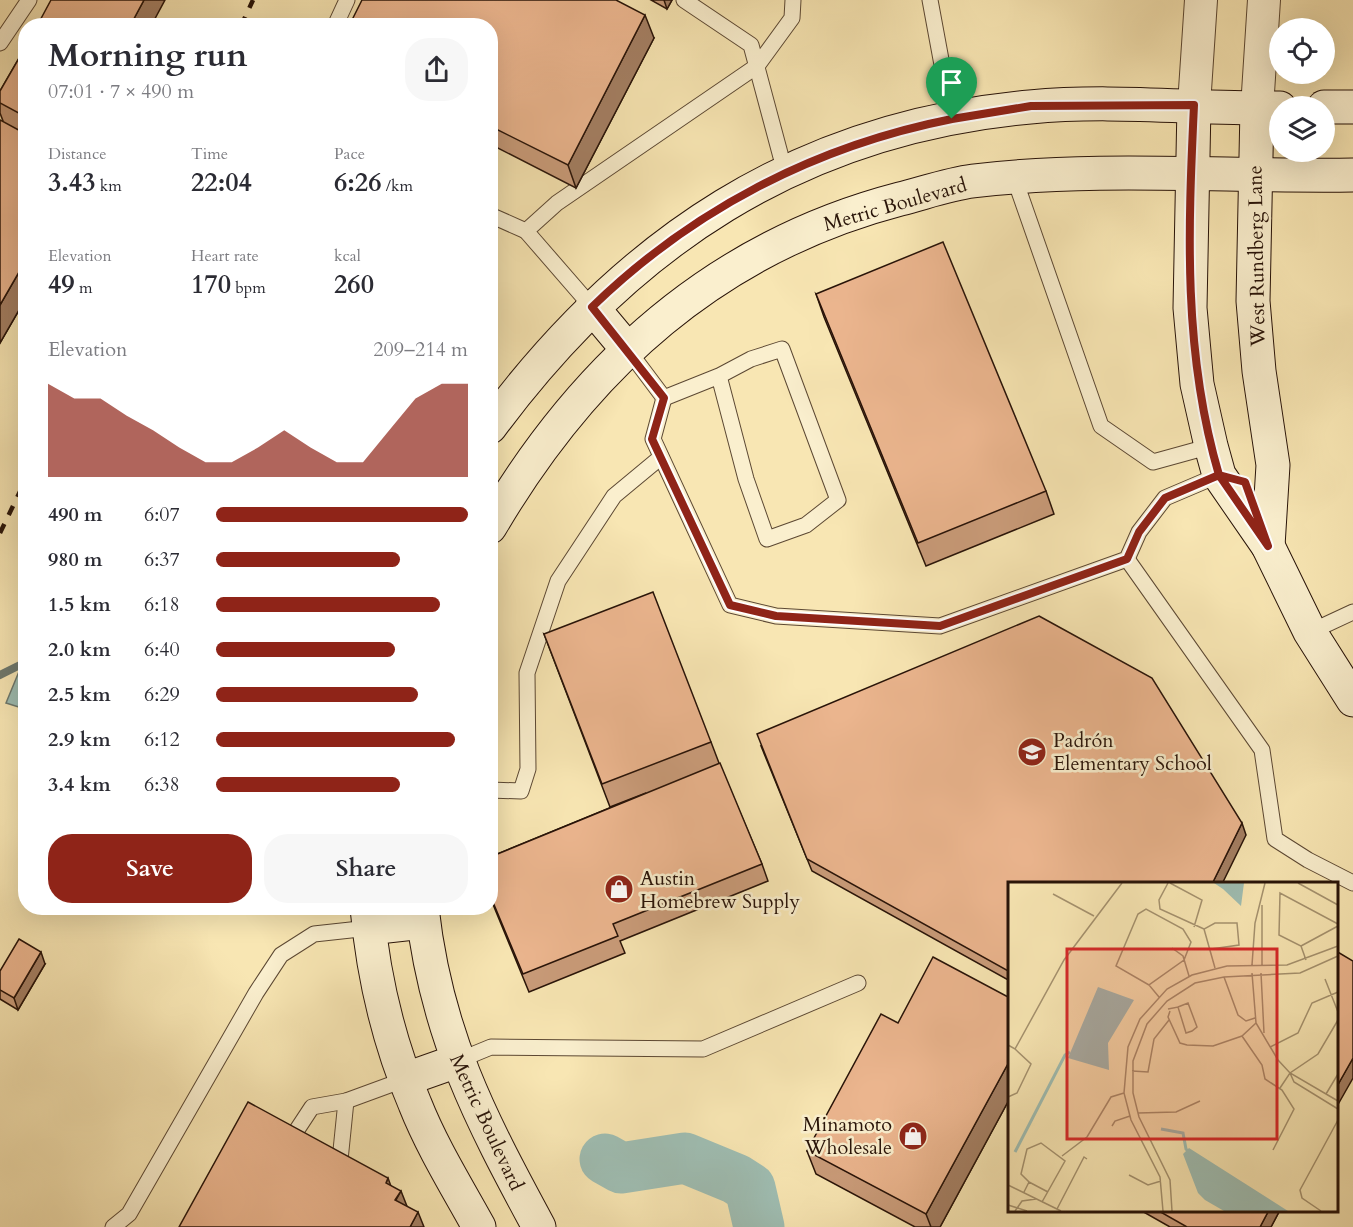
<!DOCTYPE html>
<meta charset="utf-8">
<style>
body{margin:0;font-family:Cardo,serif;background:#f7f7f7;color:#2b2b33;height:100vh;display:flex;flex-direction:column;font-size:22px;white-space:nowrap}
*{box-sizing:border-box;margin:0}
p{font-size:20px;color:#7c7c81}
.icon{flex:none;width:33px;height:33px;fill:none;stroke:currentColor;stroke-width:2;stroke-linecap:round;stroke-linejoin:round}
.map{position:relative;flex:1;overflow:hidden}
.side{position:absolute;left:18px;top:18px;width:480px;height:897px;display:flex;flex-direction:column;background:#fff;border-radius:24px;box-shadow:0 6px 24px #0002}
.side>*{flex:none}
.controls{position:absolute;left:1269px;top:18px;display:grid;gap:12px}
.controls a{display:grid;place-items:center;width:66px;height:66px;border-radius:50%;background:#fff;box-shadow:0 6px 24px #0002;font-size:30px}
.pin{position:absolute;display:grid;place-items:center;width:51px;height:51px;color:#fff;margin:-62px -26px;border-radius:50% 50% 50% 0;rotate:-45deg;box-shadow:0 0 6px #0007}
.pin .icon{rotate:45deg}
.round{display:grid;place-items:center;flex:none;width:63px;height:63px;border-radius:24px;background:#f7f7f7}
.headline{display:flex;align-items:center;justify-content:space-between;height:102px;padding:0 30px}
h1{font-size:33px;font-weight:600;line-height:45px}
.figures{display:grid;grid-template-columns:repeat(3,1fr);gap:9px;height:102px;padding:6px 30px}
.figures div{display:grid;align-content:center}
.figures b{font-size:26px;font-weight:600}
.figures small{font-size:16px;font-weight:400}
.figures p{font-size:16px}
.chart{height:168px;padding:12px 30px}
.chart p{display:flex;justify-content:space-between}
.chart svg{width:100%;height:108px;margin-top:6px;fill:#8f2418;opacity:.7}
.action{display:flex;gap:12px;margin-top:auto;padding:12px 30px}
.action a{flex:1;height:69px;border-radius:24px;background:#8f2418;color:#fff;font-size:24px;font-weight:600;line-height:69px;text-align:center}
.action a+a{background:#f7f7f7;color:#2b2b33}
ul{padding:0 30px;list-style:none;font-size:20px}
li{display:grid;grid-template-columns:96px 72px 1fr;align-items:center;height:45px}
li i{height:15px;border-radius:8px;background:#8f2418}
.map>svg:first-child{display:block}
</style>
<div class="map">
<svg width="1353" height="1227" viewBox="0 0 1353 1227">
<rect width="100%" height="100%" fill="#f8e6b3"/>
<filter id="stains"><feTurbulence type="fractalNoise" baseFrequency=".00333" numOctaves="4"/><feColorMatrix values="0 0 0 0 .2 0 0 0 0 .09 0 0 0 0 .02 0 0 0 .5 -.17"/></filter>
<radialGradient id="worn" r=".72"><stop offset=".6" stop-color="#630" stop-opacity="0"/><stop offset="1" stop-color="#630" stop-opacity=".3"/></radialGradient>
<!-- water -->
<path fill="#9fbeb3" stroke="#6f7a6f" stroke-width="1.5" d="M25 657V709L6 703Z"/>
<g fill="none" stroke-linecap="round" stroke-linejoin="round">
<!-- stream -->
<path stroke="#6f7a6f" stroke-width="8" d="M0 675 26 662"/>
<!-- river -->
<path stroke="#9fbeb3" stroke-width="51" d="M605 1159 621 1168 685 1158 736 1179 750 1188 759 1227"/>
<!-- lane casing -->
<g stroke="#5c4833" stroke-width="17">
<g id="lane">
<path d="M684 0 751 45 785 172"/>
<path d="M930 0 952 119"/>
<path d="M335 26 347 0"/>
<path d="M0 43 29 0"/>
<path d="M1014 177 1101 426 1153 462 1211 446"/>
<path d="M490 215 526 231"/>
<path d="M592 307 526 231 557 203 757 66 792 18 793 0"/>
<path d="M628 350 664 398 719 376 746 479 767 539 806 525 838 500 782 349 751 359 719 376"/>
<path d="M664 398 653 439 730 605 776 616 940 626 1127 559 1139 532 1165 498 1219 475"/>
<path d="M1127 559 1262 750 1275 839 1308 860 1353 883"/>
<path d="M1310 632 1353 612"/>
<path d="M490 790 521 791 528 769 527 673 558 581 614 496 661 457"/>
<path d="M457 1061 491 1047 703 1049 858 983"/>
<path d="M289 1142 312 1107 346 1101 406 1079"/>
<path d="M339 1170 346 1101"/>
<path d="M113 1227 129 1214 256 993 281 955 314 934 369 928"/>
</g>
</g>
<!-- street casing -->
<g stroke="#5c4833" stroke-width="34">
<g id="street">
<path d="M1194 105 1201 0"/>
<path d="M1257 108 1264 0"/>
</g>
</g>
<!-- secondary casing -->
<g stroke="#281308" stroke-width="35">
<g id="secondary">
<path d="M1194 105 1190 308 1197 384 1211 446 1219 475 1268 546 1310 632 1353 700"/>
<path d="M1324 107H1353"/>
<path d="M1257 108 1253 301 1259 371 1273 465 1268 546"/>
<path d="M592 307 628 350"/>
<path d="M490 427C627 242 798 128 1030 107 1113 99 1197 109 1280 108"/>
<path d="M490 527C585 365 716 247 900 199 924 193 949 184 973 181 1099 166 1227 177 1353 175"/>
<path d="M367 908C373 974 389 1043 415 1104 432 1147 457 1187 479 1227"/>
<path d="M422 908C436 1034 480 1118 539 1227"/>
<path d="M369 928 423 922"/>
<path d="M406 1079 457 1061"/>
</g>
</g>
<!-- lane -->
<use href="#lane" stroke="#faefce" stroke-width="15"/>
<!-- street -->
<use href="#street" stroke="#faefce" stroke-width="32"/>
<!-- secondary -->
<use href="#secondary" stroke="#faefce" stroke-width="33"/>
<!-- rail -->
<g stroke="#281308" stroke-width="4.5" stroke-dasharray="10 10" stroke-linecap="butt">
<path d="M241 26 253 0"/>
<path d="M0 533 26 479"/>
</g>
</g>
<!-- wall -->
<g fill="#ca9c7a" stroke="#281308" stroke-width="1.5">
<path d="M651 0H672L667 9Z"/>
<path d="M490 26 654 38 576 188 490 144Z"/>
<path d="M26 46V298L0 343 3 121 0 113V91Z"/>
<path d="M816 294 1046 491 1054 514 926 566 824 317Z"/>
<path d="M544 634 711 742 719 763 762 864 768 881 620 941 625 953 529 992 490 897V857L646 793 610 807Z"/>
<path d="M761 746 1246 835 1010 884V981L812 871Z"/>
<path d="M45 964 18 1010 0 999V971Z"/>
<path d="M1010 1098 940 1227H915L816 1174 807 1151Z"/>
<path d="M1140 1210H1280L1271 1227H1170Z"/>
</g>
<!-- shaded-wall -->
<g fill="#a47f63" stroke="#281308" stroke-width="1.5">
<path d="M144 0H165L151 26H130Z"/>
<path d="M664 0H672L667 9Z"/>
<path d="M645 15 654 38 576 188 568 165Z"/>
<path d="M26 260V298L0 343V305Z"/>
<path d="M1242 823 1246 835 1222 884H1213V882Z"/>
<path d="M41 952 45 964 18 1010 14 998Z"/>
<path d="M1353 1058V1078L1336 1108V1088Z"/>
<path d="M1010 1060V1098L940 1227H931L926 1214Z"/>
<path d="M388 1178 396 1200 401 1191 410 1214 404 1223 386 1183Z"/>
<path d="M1269 1210H1280L1271 1227H1260Z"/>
<path d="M418 1212 424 1227H410Z"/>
</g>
<!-- building -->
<g fill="#ebb58e" stroke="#281308" stroke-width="1.5">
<path d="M51 0H144L130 26H37Z"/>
<path d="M362 0H616L645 15 568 165 490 126V26H349Z"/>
<path d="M26 46V117L0 103V91Z"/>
<path d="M0 120 26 134V260L0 305Z"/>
<path d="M943 242 1046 491 918 543 816 294Z"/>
<path d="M653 592 711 742 602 784 544 634Z"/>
<path d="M1039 616 1152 678 1242 823 1213 882 1215 884H1010V972L807 859 757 734Z"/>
<path d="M720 763 762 864 613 924 618 936 523 974 490 895V857Z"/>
<path d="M19 939 41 952 14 998 0 990V971Z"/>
<path d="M1336 951 1353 961V1058L1336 1088Z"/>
<path d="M933 957 1010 998V1060L926 1214 807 1151 881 1014 898 1023Z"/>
<path d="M248 1102 388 1178 386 1183 401 1191 395 1200 418 1212 410 1227H179Z"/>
<path d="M1157 1210H1269L1260 1227H1187Z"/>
</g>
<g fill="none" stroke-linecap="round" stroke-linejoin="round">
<!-- route casing -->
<g stroke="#fff" stroke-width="12">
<path id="route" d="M952 119C815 146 692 210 592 307L664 398 652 439 730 605 776 616 940 626 1127 559 1139 532 1165 498 1219 475 1268 546 1245 482 1219 475C1183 353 1188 231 1194 105L1031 106 952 119"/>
</g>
<!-- route -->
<use href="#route" stroke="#8f2418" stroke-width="8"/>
</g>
<!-- icons -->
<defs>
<g id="school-disc" transform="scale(1.5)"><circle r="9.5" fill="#8f2418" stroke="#faefce"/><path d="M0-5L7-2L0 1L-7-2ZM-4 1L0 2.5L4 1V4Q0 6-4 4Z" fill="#fff"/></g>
<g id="shop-disc" transform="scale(1.5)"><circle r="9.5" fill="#8f2418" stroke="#faefce"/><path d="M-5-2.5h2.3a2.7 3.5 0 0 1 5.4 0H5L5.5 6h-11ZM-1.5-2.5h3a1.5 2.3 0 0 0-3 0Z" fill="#fff"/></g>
</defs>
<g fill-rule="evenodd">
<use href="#school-disc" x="1032" y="752"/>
<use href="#shop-disc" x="619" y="889"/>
<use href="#shop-disc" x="913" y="1136"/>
</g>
<g text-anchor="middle" stroke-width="5" stroke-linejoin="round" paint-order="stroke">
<!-- street labels -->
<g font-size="20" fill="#281308" stroke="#faefce">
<text transform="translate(895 204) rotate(-16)" y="7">Metric Boulevard</text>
<text transform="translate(1256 256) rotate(-91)" y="7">West Rundberg Lane</text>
<text transform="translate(487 1122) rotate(65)" y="7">Metric Boulevard</text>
</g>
<!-- poi labels -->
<g font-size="20" fill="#281308" stroke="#faefce" text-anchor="start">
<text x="1053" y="747">Padrón<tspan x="1053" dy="23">Elementary School</tspan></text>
<text x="640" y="885">Austin<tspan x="640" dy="23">Homebrew Supply</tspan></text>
<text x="892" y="1131" text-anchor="end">Minamoto<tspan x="892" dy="23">Wholesale</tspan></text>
</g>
</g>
<!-- overview -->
<g transform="translate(1008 882)">
<rect width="330" height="330" fill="#f8e6b3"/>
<path d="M206 1H236L233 24 215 7ZM90 105 126 118 100 161 101 188 60 176ZM181 266 280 329H216L197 318 190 311 175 272Z" fill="#9fbeb3"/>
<path fill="none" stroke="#9fbeb3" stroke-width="3" d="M153 247 175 251 178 267 185 274M7 270 57 173 62 170"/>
<path fill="none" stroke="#a5926f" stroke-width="1.5" d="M160 1 151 18 152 27 196 47M162 1 194 18 186 45M290 1 330 23M45 12 86 34M293 64 330 44M164 66 175 74 181 94M203 67 231 63 229 41H207L196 47 207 86M298 78 293 64 271 53 272 11 330 42M244 83 247 41 257 1M254 84V23M244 91 248 141 270 178 282 191 330 219M253 91 256 151M216 95 230 133 238 139 247 136M317 97 330 130M141 103 108 84 130 32 138 27 175 47 183 60 176 78 141 103 151 115M160 127 170 125 178 151 184 149 189 145 180 121 170 125M162 129 160 135 172 161 179 163 205 164 234 154 248 141M234 154 254 183 257 197 274 208 286 227 265 268M0 163 7 167 56 78 114 1M262 165 290 151 304 121 330 110M124 189 140 190 146 157 161 138M282 191 286 200 330 227M272 206 282 191 310 172 330 138M318 212 330 192M0 215 9 211 23 182 7 167M130 231 168 230 192 219M104 244 107 239 122 234M54 274 79 255 103 215 116 211M121 293 140 303 153 299M21 300 40 310M0 303 53 329M16 310 21 300 13 292 19 267 33 261 57 279 34 320M0 323 19 329M49 327 76 275 79 277M7 329 14 319 28 317M155 329 152 295 123 238 116 211 120 165 132 137 159 107 184 93 219 84 279 83 330 64M164 329 162 298 131 235 125 211V179L139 142 159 119 187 101 216 95 292 91 330 74M313 329 294 316 292 308 330 238"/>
<path fill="#d62828" fill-opacity="0.15" stroke="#d62828" stroke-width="3" d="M59 67H269V257H59Z"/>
<rect width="330" height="330" fill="none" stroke="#281308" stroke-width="3"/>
</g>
<rect width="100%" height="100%" filter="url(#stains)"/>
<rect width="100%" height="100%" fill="url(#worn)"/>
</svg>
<div class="controls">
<a><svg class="icon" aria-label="locate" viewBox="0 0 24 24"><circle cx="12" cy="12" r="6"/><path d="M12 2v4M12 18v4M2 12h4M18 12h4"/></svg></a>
<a><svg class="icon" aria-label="layers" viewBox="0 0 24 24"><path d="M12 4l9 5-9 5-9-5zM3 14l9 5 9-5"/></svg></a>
</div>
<div class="pin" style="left:952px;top:119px;background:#1e9e55"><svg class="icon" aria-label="arrive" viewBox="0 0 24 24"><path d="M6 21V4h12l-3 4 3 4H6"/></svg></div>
<section class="side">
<div class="headline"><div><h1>Morning run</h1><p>07:01 · 7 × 490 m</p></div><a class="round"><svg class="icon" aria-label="share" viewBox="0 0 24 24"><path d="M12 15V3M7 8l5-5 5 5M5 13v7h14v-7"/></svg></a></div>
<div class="figures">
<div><p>Distance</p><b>3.43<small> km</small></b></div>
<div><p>Time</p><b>22:04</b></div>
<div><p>Pace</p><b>6:26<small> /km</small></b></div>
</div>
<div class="figures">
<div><p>Elevation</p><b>49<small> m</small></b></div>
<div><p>Heart rate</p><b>170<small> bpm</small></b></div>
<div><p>kcal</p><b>260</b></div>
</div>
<div class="chart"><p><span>Elevation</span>209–214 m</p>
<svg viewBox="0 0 160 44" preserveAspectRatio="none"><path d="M0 44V6L10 12L20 12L30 19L40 25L50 32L60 38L70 38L80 32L90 25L100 32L110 38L120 38L130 25L140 12L150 6L160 6V44z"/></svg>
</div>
<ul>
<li><b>490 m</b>6:07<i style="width:100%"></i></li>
<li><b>980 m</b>6:37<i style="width:73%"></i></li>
<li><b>1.5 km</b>6:18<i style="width:89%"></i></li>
<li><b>2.0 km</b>6:40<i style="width:71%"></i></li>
<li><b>2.5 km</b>6:29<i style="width:80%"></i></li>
<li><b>2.9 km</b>6:12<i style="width:95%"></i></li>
<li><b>3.4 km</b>6:38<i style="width:73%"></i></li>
</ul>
<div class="action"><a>Save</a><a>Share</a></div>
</section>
</div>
